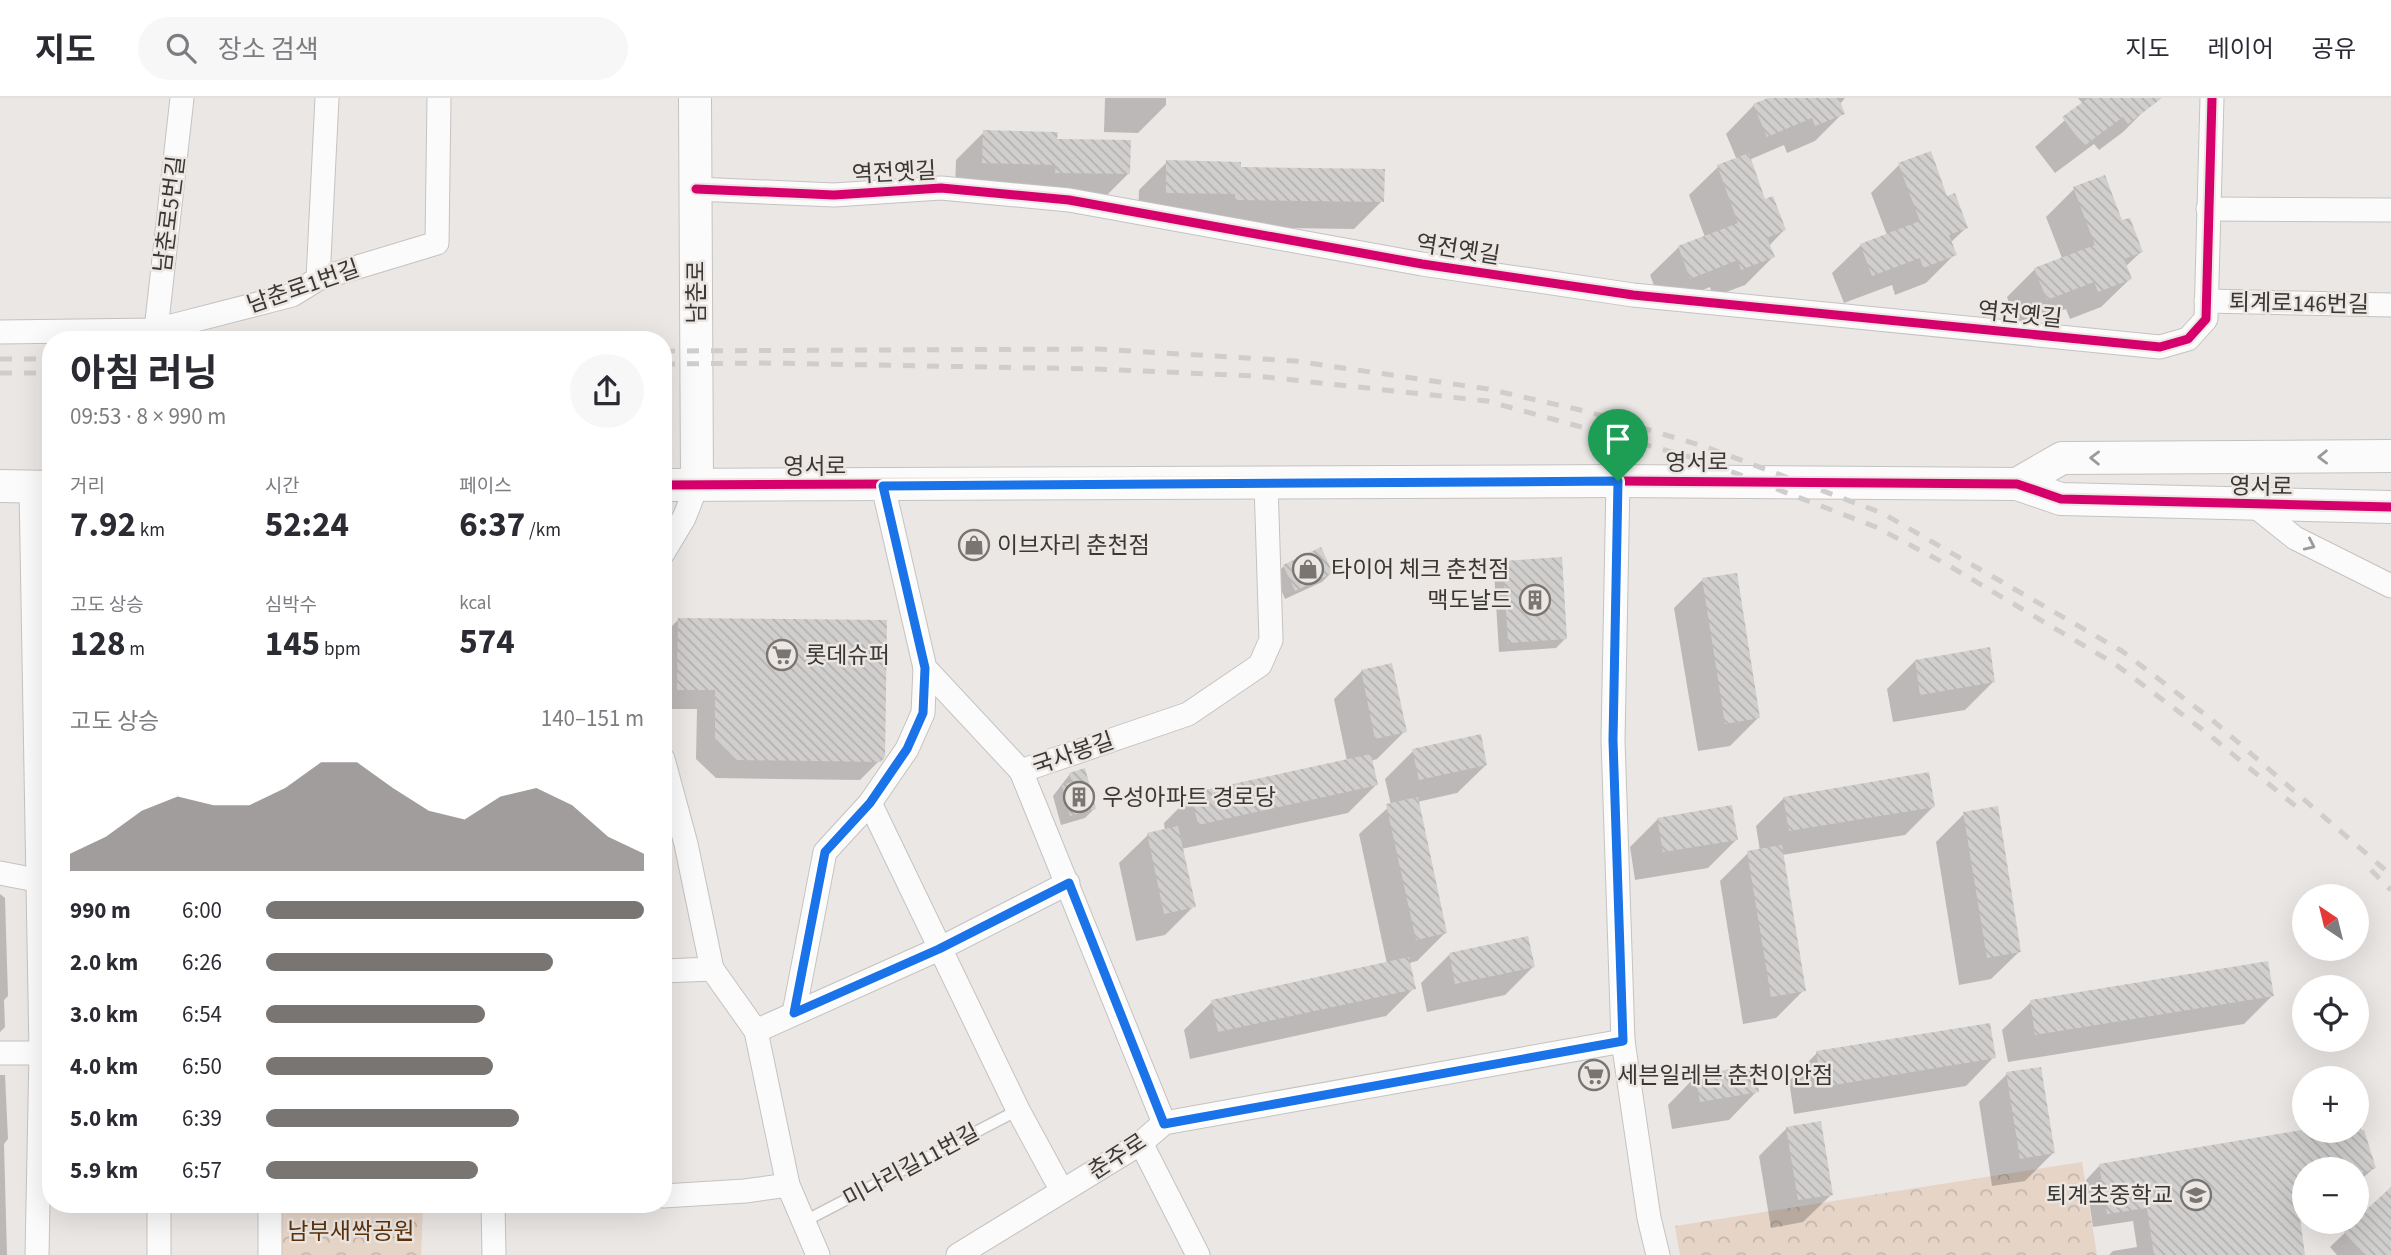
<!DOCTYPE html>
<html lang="ko">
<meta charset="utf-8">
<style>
body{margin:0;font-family:"Source Sans 3","Noto Sans KR",sans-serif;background:#f7f7f7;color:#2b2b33;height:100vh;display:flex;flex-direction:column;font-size:26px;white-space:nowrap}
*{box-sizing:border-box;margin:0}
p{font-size:23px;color:#7c7c81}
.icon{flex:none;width:38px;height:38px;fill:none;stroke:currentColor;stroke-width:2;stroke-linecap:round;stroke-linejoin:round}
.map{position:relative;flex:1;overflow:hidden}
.sheet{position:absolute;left:42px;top:233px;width:630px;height:882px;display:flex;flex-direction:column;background:#fff;border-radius:28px;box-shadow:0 7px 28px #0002}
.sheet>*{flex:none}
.needle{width:46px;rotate:325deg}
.controls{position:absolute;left:2292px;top:786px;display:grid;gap:14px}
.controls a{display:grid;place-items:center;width:77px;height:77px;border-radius:50%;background:#fff;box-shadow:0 7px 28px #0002;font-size:35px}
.pin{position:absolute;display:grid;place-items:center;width:60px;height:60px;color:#fff;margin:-72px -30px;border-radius:50% 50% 50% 0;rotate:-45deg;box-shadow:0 0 7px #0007}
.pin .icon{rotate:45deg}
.round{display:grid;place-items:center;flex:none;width:74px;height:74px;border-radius:37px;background:#f7f7f7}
.summary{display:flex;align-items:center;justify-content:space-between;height:119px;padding:0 28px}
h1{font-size:38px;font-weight:700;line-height:52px}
.stats{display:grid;grid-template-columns:repeat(3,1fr);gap:10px;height:119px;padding:7px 28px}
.stats div{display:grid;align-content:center}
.stats b{font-size:35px;font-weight:700}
.stats small{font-size:19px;font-weight:400}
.stats p{font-size:19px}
.chart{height:196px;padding:14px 28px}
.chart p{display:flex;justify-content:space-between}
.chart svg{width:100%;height:126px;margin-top:7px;fill:#787573;opacity:.7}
ul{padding:0 28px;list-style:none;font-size:23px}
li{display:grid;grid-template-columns:112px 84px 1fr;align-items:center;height:52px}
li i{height:18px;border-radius:9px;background:#787573}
header{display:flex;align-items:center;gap:42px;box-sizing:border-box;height:98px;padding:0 35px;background:#fff;border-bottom:2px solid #e1e1e2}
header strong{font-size:33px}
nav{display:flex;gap:38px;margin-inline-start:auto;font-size:24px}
.search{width:490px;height:63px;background:#f7f7f7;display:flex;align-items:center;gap:18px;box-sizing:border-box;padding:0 24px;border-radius:38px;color:#7c7c81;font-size:26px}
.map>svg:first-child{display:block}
</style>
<header>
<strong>지도</strong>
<div class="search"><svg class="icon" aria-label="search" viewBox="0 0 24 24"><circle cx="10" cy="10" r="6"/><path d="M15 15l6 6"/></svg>장소 검색</div>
<nav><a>지도</a><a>레이어</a><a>공유</a></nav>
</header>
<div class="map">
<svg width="2391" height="1157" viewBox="0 0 2391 1157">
<defs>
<pattern id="park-crowns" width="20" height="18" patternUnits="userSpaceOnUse" patternTransform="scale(1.75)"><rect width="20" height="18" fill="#e6d4c7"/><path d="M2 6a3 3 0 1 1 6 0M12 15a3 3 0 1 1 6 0" fill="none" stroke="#c6b7ac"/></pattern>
<pattern id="building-back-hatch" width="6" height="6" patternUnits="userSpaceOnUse" patternTransform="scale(1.75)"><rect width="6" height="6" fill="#d1cfcd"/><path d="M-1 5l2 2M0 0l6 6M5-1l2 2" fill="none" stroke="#b4b2b1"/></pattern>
</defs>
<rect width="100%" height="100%" fill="#eae7e5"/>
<!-- park -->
<g fill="url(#park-crowns)">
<path d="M2082 1064 2097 1157H1680L1675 1128Z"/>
<path d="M293 1109 423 1111 421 1157H279V1113Z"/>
</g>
<!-- shadow -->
<g fill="#0003">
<path d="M1105 0H1166V7L1138 35 1104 34Z"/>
<path d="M1772 0H1845L1840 6 1843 15 1815 43 1787 55 1784 47 1749 62 1764 103 1784 132 1769 148 1773 159 1745 187 1713 199 1710 189 1662 208 1650 177 1679 149 1705 139 1689 97 1718 69 1737 62 1726 36 1754 7Z"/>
<path d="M2078 0H2147L2151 6 2123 34 2099 52 2094 46 2055 75 2035 49 2083 6Z"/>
<path d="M984 34 1056 42 1128 76 1100 104 955 93 956 62Z"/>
<path d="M1167 64 1239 71 1382 103 1354 131 1207 129 1138 123 1139 92Z"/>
<path d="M1899 67 1966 130 1950 145 1955 156 1926 185 1895 197 1892 187 1844 205 1832 175 1861 147 1887 137 1871 95Z"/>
<path d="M2074 91 2121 125 2141 154 2125 169 2130 181 2101 209 2070 221 2066 211 2018 229 2007 199 2035 171 2062 160 2046 119Z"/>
<path d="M1504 465 1566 540 1556 550 1499 554 1494 474Z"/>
<path d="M1284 468 1331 475 1322 484 1285 501 1275 477Z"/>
<path d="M1702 482 1758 620 1730 648 1698 653 1674 510Z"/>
<path d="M679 521 880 662 860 682 716 680 696 661 697 611H663V537Z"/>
<path d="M1915 563 1993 584 1965 612 1893 624 1887 591Z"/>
<path d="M1362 573 1405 633 1377 661 1371 663 1376 687 1348 715 1181 751 1194 808 1165 837 1136 843 1119 765 1148 737 1165 733 1164 725 1192 697 1347 663 1334 601Z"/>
<path d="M1413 653 1486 667 1457 695 1417 704 1445 835 1417 863 1409 865 1414 890 1386 918 1190 961 1184 932 1212 904 1387 866 1359 736 1391 707 1385 681Z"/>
<path d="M1070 676 1094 711 1085 720 1061 727 1053 698Z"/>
<path d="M1784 700 1933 709 1905 737 1782 757 1804 892 1776 920 1743 926 1720 783 1748 755 1760 753 1756 728Z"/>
<path d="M1964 716 2020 853 1991 881 1959 887 1936 744Z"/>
<path d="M1658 721 1736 742 1708 770 1635 782 1630 749Z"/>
<path d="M0 796 5 800 8 898 4 902 5 929 0 934Z"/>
<path d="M1449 857 1533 869 1505 897 1427 914 1421 885Z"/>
<path d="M2272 898 2244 926 2008 964 2002 932 2031 904Z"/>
<path d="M1817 955 1994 959 1966 988 1794 1016 1789 983Z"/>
<path d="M2007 976 2053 1055 2025 1083 1992 1088 1979 1004Z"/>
<path d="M0 977H5L8 1041 4 1046 7 1157H0Z"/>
<path d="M1696 978 1757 993 1729 1022 1672 1031 1668 1007Z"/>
<path d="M2357 1020 2374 1070 2357 1085V1071H2305V1103L2296 1106 2304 1157H2109L2113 1153 2137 1149 2133 1123 2093 1129 2086 1082 2100 1067 2357 1032Z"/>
<path d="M1787 1030 1832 1096 1803 1124 1771 1130 1759 1058Z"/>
<path d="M2391 1091V1157H2337L2330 1149Z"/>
</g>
<!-- building -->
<g fill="url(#building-back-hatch)">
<path d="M1768 0H1839L1845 16 1815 28 1812 20 1767 39 1753 6Z"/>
<path d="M2088 0H2162L2128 26 2123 19 2084 48 2062 19Z"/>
<path d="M983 32 1058 34 1057 41 1131 42 1130 76 1055 75 1056 67 982 65Z"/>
<path d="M1931 53 1947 98 1955 95 1968 130 1949 137 1957 157 1923 170 1920 160 1872 178 1860 146 1920 123 1898 65Z"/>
<path d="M1749 55 1765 101 1773 98 1786 132 1767 140 1775 159 1741 172 1738 162 1690 181 1678 148 1738 125 1717 67Z"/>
<path d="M1166 62 1241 64V69L1385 71 1384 104 1235 102V96L1166 95Z"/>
<path d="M2105 77 2122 122 2130 120 2143 154 2124 161 2132 181 2098 194 2094 184 2047 202 2034 170 2095 147 2073 89Z"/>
<path d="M1321 449 1333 475 1295 493 1283 467Z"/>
<path d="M1562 459 1567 541 1508 545 1503 463Z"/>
<path d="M1737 475 1760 620 1725 626 1702 480Z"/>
<path d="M678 520 887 522 885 659 881 664 736 662 715 641V592H677Z"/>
<path d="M1990 549 1995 584 1920 597 1915 562Z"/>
<path d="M1392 565 1407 634 1375 641 1361 572Z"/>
<path d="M1481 636 1487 667 1419 682 1412 651Z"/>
<path d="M1371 656 1378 687 1198 727 1191 695Z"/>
<path d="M1085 670 1096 711 1070 718 1062 687 1072 684 1069 675Z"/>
<path d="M1929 674 1935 709 1789 733 1783 699Z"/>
<path d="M1418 699 1447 835 1416 842 1386 706Z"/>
<path d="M1732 707 1738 742 1663 754 1657 720Z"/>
<path d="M1998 708 2021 854 1987 860 1963 714Z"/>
<path d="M1178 728 1196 809 1164 816 1147 735Z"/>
<path d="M1782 747 1806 893 1771 899 1747 753Z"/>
<path d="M1528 838 1535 869 1455 886 1449 855Z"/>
<path d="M1409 859 1416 891 1218 934 1211 902Z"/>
<path d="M2268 863 2274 898 2035 937 2030 902Z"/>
<path d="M1990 925 1996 960 1822 989 1816 953Z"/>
<path d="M1755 967 1759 994 1700 1004 1695 977Z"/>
<path d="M2041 969 2055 1055 2020 1061 2006 974Z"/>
<path d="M1821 1023 1833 1097 1798 1102 1786 1029Z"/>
<path d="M2302 1032H2364L2376 1070 2357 1077V1071H2305V1095L2297 1098 2305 1157H2154L2147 1110 2107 1116 2099 1066Z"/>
<path d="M2391 1089V1157H2364L2343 1133 2357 1124V1120Z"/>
</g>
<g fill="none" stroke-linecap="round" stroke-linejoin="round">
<!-- lane casing -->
<g stroke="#c5c3c1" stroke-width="13">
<path id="lane" d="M805 1123 1018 1012"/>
</g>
<!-- street casing -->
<g stroke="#c5c3c1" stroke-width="25">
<g id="street">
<path d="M696 91 834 97 941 90 1069 102 1422 166 1633 197 2160 249 2188 241 2206 221 2212 0"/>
<path d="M2208 111 2391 112"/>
<path d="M318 181 327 0"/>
<path d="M2206 203 2391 207"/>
<path d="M156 232 182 0"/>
<path d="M0 234 156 232 292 197 318 181 437 145 439 0"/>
<path d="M1618 383 1613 642 1623 943 1649 1120 1658 1157"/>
<path d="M883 388 925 570 1021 673 1164 1025"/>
<path d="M31 389 41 955 37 1157"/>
<path d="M2255 408 2295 440 2391 488"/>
<path d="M663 455 684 420 697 387"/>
<path d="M663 661 686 746 712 871 756 933 788 1087 818 1157"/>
<path d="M1021 673 1188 616 1260 567 1271 542 1266 385"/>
<path d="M870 705 1018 1012 1062 1093"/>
<path d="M0 775 36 782"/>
<path d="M663 873 712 871"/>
<path d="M794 915 825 754 870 705 907 651 923 615 925 570"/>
<path d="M756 933 939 851 1068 785"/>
<path d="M0 955H41"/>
<path d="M1141 1045 1198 1157"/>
<path d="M663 1098 745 1093 788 1087"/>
<path d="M159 1106V1157"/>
<path d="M270 1106V1157"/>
<path d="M493 1106 494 1157"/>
<path d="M958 1157 1141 1045 1164 1025 1623 943"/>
</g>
</g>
<!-- secondary casing -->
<g stroke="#c5c3c1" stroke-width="34">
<g id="secondary">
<path d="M695 0 697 387"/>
<path d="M2017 386 2062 360 2391 358"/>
<path d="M663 387 1618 383 2017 386 2061 401 2391 409"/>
<path d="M0 388 51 389"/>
</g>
</g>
<!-- lane -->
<use href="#lane" stroke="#fcfbfb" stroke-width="10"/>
<!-- street -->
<use href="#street" stroke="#fcfbfb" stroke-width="23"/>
<!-- secondary -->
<use href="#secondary" stroke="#fcfbfb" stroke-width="32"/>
<!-- rail -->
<g stroke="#cfcecd" stroke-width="5" stroke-dasharray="12 12" stroke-linecap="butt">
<path d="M663 253 1099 251 1295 263 1488 291 1589 314 1706 349 1882 415 2122 553 2211 621 2391 777"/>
<path d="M0 261H51"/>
<path d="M663 266 763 265 1097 271 1256 278 1487 303 1701 362 1876 429 1946 466 2115 566 2207 635 2299 711"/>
<path d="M0 275H51"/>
<path d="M2371 772 2391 792"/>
</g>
<!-- cycleway casing -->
<g stroke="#ece7e3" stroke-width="13">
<g id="cycleway">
<path d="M696 91 834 97 941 90 1069 102 1422 166 1633 197 2160 249 2188 241 2206 221 2212 0"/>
<path d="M663 387 1618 383 2017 386 2061 401 2391 409"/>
</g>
</g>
<!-- cycleway -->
<use href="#cycleway" stroke="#d6006c" stroke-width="9"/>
</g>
<!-- one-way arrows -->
<defs><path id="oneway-chevron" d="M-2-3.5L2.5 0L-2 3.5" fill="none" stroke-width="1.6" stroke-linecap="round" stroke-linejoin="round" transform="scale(1.75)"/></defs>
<g stroke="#9b9a98">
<use href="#oneway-chevron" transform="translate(2323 359) rotate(179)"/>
<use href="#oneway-chevron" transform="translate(2095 360) rotate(-179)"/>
<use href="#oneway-chevron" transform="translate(2310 447) rotate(25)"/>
</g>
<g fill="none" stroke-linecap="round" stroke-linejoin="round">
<!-- route casing -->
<g stroke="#fff" stroke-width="14">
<path id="route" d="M1618 383 1613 642 1623 943 1164 1026 1069 785 939 851 794 915 825 754 870 705 907 651 923 615 925 570 883 388Z"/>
</g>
<!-- route -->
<use href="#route" stroke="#1a73e8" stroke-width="9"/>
</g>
<!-- icons -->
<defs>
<g id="shop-ring" transform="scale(1.575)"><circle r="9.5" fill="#ece7e3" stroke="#787573" stroke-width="1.5"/><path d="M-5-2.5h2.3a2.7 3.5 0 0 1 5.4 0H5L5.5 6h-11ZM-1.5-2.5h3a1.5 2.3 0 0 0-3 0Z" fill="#787573"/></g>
<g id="building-ring" transform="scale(1.575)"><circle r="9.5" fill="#ece7e3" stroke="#787573" stroke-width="1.5"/><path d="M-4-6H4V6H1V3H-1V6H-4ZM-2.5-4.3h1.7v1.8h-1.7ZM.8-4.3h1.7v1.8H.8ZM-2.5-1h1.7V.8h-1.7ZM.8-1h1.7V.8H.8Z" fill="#787573"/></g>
<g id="supermarket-ring" transform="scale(1.575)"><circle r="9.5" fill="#ece7e3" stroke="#787573" stroke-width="1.5"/><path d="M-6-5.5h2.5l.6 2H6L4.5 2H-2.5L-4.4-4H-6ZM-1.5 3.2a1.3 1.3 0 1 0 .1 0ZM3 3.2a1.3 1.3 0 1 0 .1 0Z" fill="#787573"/></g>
<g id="school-ring" transform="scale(1.575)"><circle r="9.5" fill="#ece7e3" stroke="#787573" stroke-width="1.5"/><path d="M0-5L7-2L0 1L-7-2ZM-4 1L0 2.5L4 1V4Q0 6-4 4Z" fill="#787573"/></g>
</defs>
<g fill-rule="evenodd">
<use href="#shop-ring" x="974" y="447"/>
<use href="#shop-ring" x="1308" y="471"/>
<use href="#building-ring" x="1535" y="502"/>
<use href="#supermarket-ring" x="782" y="557"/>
<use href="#building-ring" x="1079" y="699"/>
<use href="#supermarket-ring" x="1594" y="977"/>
<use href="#school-ring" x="2196" y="1097"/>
</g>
<g text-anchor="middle" stroke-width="5" stroke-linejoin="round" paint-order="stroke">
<!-- street labels -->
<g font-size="23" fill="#3a3836" stroke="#ece7e3">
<text transform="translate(894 74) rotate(-3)" y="8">역전옛길</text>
<text transform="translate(169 116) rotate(-83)" y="8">남춘로5번길</text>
<text transform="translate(1458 151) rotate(9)" y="8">역전옛길</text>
<text transform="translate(303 188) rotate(-19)" y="8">남춘로1번길</text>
<text transform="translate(696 194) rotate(-90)" y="8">남춘로</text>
<text transform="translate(2299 205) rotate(1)" y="8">퇴계로146번길</text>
<text transform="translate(2020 216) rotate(6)" y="8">역전옛길</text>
<text x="1697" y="372">영서로</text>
<text x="815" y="376">영서로</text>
<text transform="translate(2261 388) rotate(1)" y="8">영서로</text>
<text transform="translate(1073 655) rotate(-19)" y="8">국사봉길</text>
<text transform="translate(1117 1058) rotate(-33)" y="8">춘주로</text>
<text transform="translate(911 1067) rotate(-28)" y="8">미나리길11번길</text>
</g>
<!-- poi labels -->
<g font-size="23" fill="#3a3836" stroke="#ece7e3" text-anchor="start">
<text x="997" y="455">이브자리 춘천점</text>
<text x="1331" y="479">타이어 체크 춘천점</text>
<text x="1512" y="510" text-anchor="end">맥도날드</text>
<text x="805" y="565">롯데슈퍼</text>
<text x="1102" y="707">우성아파트 경로당</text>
<text x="1617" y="985">세븐일레븐 춘천이안점</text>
<text x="2173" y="1105" text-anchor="end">퇴계초중학교</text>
</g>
<!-- park labels -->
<g font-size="23" fill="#5c320b" stroke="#ece7e3">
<text x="351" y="1141">남부새싹공원</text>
</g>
</g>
</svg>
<div class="controls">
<a><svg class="needle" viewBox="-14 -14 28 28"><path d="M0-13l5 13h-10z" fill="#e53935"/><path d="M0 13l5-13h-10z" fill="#7c7c81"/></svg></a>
<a><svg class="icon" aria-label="locate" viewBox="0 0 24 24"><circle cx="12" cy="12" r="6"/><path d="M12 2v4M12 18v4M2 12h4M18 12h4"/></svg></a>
<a>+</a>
<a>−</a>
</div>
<div class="pin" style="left:1618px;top:383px;background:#1e9e55"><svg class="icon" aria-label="arrive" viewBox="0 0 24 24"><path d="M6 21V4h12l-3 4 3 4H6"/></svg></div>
<section class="sheet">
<div class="summary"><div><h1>아침 러닝</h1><p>09:53 · 8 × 990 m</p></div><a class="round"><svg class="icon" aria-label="share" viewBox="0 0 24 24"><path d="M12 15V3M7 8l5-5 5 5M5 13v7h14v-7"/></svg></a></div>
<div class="stats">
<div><p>거리</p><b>7.92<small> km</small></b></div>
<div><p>시간</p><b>52:24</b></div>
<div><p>페이스</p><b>6:37<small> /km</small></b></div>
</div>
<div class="stats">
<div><p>고도 상승</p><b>128<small> m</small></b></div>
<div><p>심박수</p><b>145<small> bpm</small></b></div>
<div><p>kcal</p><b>574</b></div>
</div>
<div class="chart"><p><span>고도 상승</span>140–151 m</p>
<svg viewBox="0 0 160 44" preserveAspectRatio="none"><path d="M0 44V38L10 32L20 23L30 18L40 21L50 21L60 15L70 6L80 6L90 15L100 23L110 26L120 18L130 15L140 21L150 32L160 38V44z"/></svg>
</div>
<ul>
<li><b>990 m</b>6:00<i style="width:100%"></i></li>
<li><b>2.0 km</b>6:26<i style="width:76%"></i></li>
<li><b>3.0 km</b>6:54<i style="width:58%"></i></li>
<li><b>4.0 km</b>6:50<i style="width:60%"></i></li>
<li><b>5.0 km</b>6:39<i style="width:67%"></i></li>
<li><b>5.9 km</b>6:57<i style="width:56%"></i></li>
</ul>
</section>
</div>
